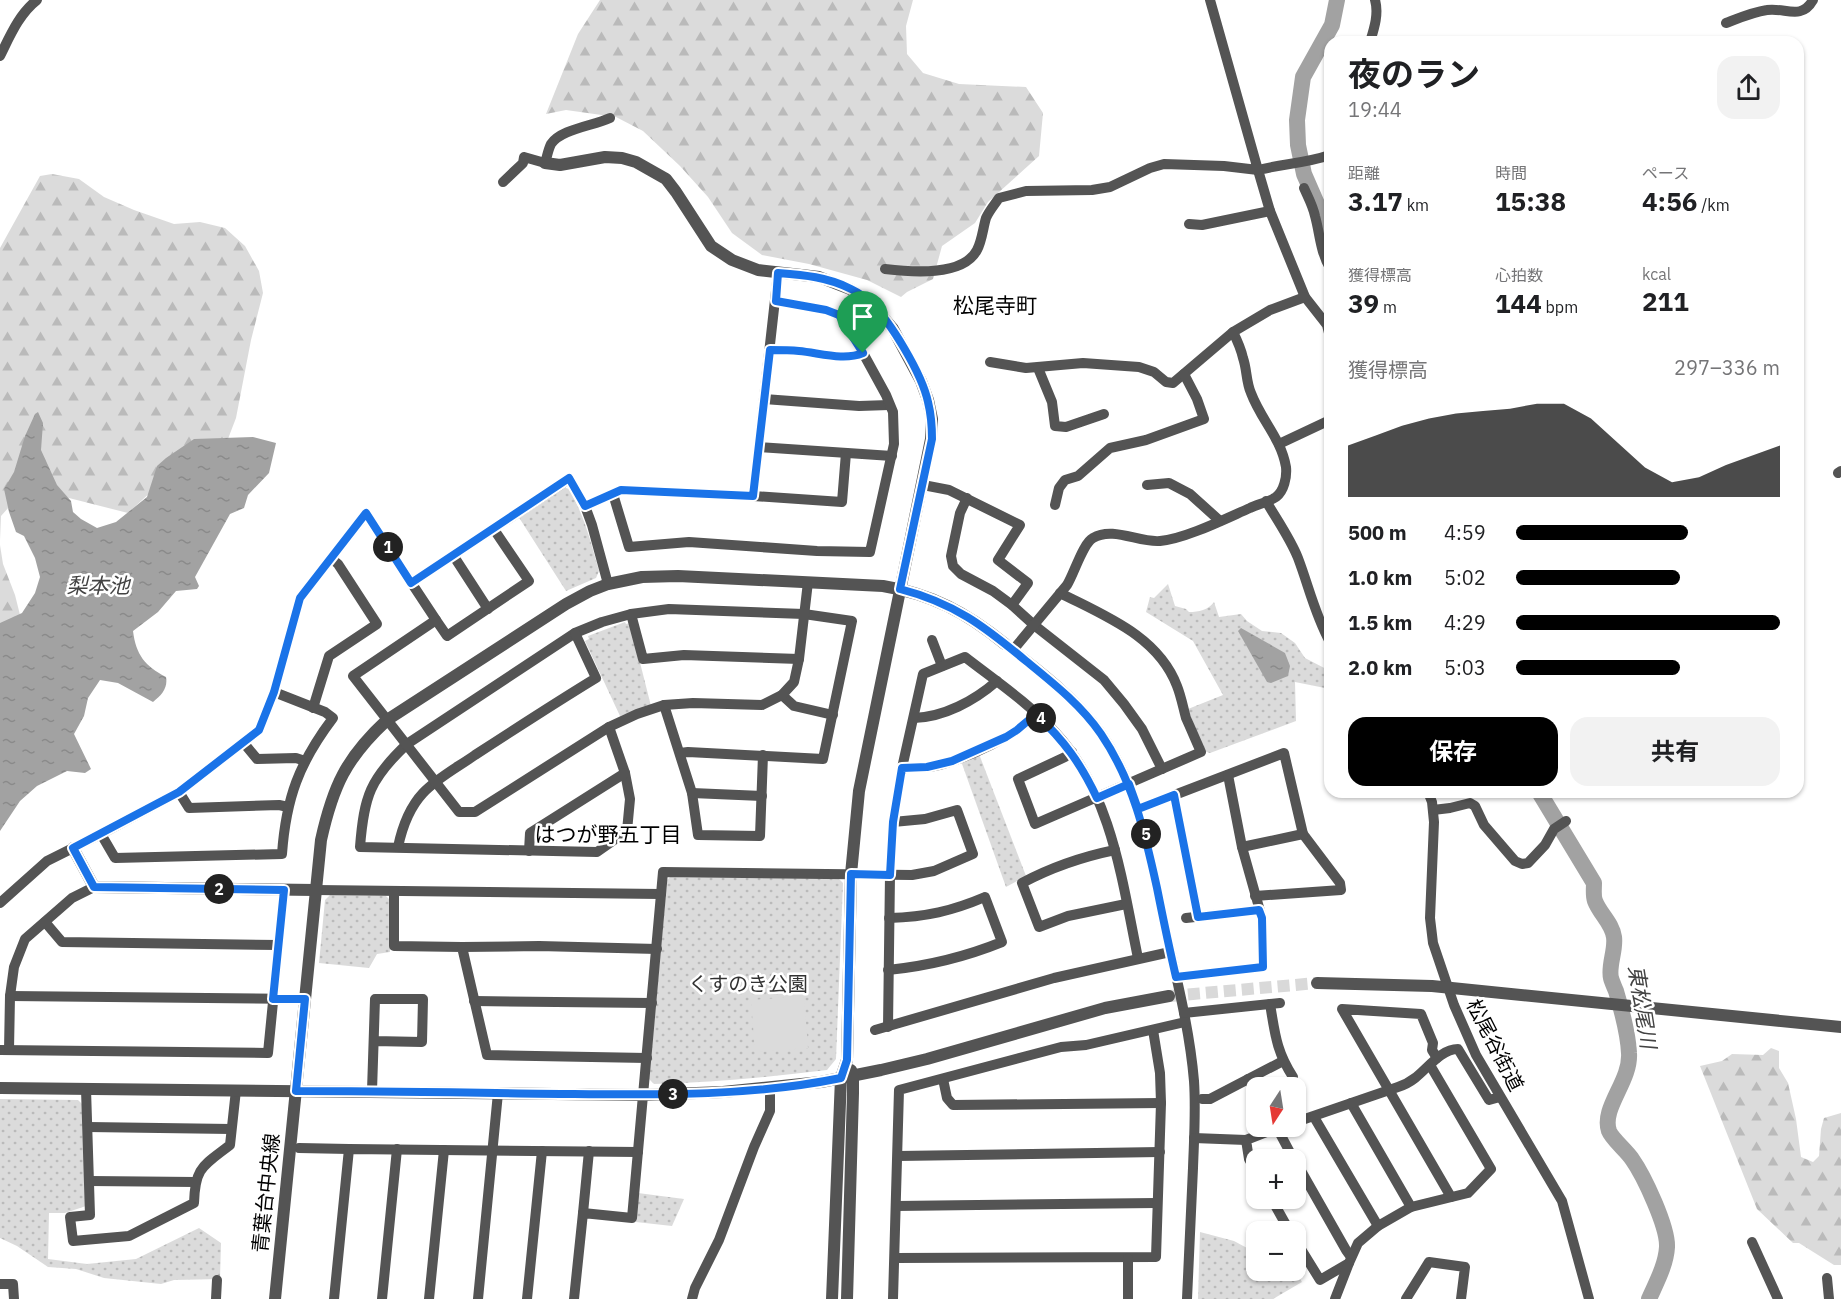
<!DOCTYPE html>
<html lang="ja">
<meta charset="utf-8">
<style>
body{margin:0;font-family:"IBM Plex Sans","Noto Sans JP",sans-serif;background:#f2f2f2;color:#202124;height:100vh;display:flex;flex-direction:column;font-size:22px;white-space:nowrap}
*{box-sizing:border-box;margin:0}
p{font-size:20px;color:#757577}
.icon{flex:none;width:33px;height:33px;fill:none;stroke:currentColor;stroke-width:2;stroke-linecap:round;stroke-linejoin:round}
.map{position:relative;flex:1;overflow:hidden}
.panel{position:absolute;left:1324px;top:36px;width:480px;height:762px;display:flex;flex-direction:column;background:#fff;border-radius:18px;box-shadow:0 2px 4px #0004}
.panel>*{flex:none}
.needle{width:39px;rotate:192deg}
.fabs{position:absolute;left:1246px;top:1077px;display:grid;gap:12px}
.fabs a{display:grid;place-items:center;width:60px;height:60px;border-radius:12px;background:#fff;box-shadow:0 2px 4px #0004;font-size:30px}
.pin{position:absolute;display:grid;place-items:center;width:51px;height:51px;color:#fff;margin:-62px -26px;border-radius:50% 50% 50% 0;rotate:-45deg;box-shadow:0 0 6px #0007}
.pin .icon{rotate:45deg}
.km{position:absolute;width:30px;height:30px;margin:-15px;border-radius:50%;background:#222;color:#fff;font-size:16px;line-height:30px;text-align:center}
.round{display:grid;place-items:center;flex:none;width:63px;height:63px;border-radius:18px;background:#f2f2f2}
.summary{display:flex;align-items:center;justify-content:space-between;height:102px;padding:0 24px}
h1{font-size:33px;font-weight:700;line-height:45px}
.figures{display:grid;grid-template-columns:repeat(3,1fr);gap:9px;height:102px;padding:6px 24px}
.figures div{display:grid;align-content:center}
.figures b{font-size:26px;font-weight:700}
.figures small{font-size:16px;font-weight:400}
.figures p{font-size:16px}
.chart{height:168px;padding:12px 24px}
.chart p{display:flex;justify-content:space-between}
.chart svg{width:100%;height:108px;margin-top:6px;fill:#000;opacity:.7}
.primary-button{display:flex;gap:12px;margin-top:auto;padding:12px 24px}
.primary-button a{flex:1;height:69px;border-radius:18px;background:#000;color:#fff;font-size:24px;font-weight:700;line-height:69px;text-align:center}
.primary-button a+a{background:#f2f2f2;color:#202124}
ul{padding:0 24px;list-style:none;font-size:20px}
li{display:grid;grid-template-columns:96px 72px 1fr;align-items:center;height:45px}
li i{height:15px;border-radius:8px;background:#000}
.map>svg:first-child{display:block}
</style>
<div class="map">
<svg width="1841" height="1299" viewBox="0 0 1841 1299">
<defs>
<pattern id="forest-firs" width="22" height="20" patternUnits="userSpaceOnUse" patternTransform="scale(1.5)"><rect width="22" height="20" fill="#dbdbdb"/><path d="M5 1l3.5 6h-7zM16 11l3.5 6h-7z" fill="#bababa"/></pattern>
<pattern id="park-dots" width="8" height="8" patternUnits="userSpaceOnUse" patternTransform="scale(1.5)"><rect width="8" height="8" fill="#dbdbdb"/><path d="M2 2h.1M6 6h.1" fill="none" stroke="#bababa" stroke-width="1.8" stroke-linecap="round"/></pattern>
<pattern id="water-ripples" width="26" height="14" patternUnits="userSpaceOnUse" patternTransform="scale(1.5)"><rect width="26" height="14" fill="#a2a2a2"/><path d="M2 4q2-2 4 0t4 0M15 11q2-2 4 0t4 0" fill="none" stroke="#8a8a8a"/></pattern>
</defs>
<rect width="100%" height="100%" fill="#fff"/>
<!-- forest -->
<g fill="url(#forest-firs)">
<path d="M600 0H913L906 26 907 54 923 73 959 84 1026 87 1043 113 1039 156 988 202 975 223 942 246 933 279 907 292 901 297 867 280 809 264 762 255 732 233 708 197 680 166 643 131 616 117 566 110 546 114 578 34Z"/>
<path d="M52 174 79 179 104 197 134 210 174 224 200 222 225 228 245 246 259 271 263 293 251 340 236 418 226 444 166 478 128 513 65 497 17 498 1 516 0 540V248L40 176Z"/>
<path d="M0 545 3 564 15 595 20 615 0 669Z"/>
<path d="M1771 1048 1779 1051V1068L1788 1083 1796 1119 1801 1157 1813 1162 1819 1156 1821 1129 1824 1118 1841 1113V1265H1834L1799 1243H1793L1757 1209 1700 1066 1722 1061 1732 1054 1763 1055Z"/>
</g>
<!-- park -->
<g fill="url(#park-dots)">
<path d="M563 487 569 489C584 515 591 542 599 571L596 578 566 591 518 516Z"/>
<path d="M1168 584 1175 606 1186 609 1189 612C1199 612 1208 610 1214 602L1219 617 1241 614 1247 621 1262 631 1281 633 1295 643 1305 658 1330 671V689L1295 682 1296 721 1210 753 1204 751 1188 709 1223 695 1193 641 1146 612 1150 597 1154 598Z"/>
<path d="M625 622 626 624 630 623 651 706 620 716 585 641 589 639 588 636Z"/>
<path d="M979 754 1026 876 1006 887 961 761Z"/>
<path d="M671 876 838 878 843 883 836 1059 827 1070C769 1077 712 1083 654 1084L649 1079 667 880Z"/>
<path d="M330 895 386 896 390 900V952L377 954 369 968 319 963 325 900Z"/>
<path d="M0 1099 78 1100 83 1105 86 1206 65 1213H49L48 1259 87 1264 136 1259 199 1228 221 1243 220 1279 174 1280 161 1284 104 1278 76 1269 48 1267 17 1246 0 1238Z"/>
<path d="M638 1193 684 1199 672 1226 636 1222Z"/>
<path d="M1200 1232 1234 1241 1247 1248V1262L1257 1266V1270L1272 1271 1300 1279 1302 1282 1273 1299H1198Z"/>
</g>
<!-- garden -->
<path fill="#dbdbdb" d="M804 996 808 1048 755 1052 751 1000Z"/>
<!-- water -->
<g fill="url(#water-ripples)">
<path d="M38 412 43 423 41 450 57 485 71 501 73 512 81 519 97 528 116 522 147 497 157 466 166 458 194 439 253 437 276 443 269 473 248 495 244 508 230 514 195 577 199 586 197 589 176 591 158 612 133 631C136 655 145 666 166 677 168 688 162 695 153 702L118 683 100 680 88 698 84 716 74 734 91 769 85 773 67 771 37 786 20 801 0 831V623L22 613 35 593 40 577 35 558 24 536 16 532 9 512 4 489 14 472 25 436 35 414Z"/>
<path d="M1241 628 1285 653 1290 666 1288 676 1271 683 1267 682 1238 631Z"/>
</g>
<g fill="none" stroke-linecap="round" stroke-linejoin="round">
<!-- river -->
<g stroke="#a2a2a2" stroke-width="16">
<path d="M1330 255 1321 213 1304 174 1298 145 1297 120 1303 77 1332 25 1337 0"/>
<path d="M1539 792 1594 883C1594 889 1593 896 1595 901 1600 914 1612 923 1614 937 1616 950 1608 966 1611 978 1612 982 1614 986 1616 991 1622 1011 1628 1032 1629 1053 1631 1081 1601 1108 1609 1131 1612 1139 1626 1150 1632 1159 1644 1176 1668 1227 1667 1247 1666 1265 1656 1283 1649 1299"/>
</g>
<!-- tertiary-tunnel -->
<path stroke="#d9d9d9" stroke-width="12" stroke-dasharray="12 6" stroke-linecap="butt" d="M1170 996 1317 983"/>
<!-- minor -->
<g stroke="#545454" stroke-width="10">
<path d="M1726 23C1739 18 1753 12 1767 10 1785 7 1801 21 1813 0"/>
<path d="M1370 42C1374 29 1379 14 1375 0"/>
<path d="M0 56C10 36 19 14 37 0"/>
<path d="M1330 155C1307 163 1282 164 1258 170L1270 211 1305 297 1327 325 1330 337"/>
<path d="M503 182 523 163 524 157 545 163C547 157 548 150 551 144 561 129 593 126 610 118"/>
<path d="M1304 188C1308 197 1313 206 1315 216 1320 234 1320 251 1330 268"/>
<path d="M1189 224 1202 225 1270 211"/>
<path d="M885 269C910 272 963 277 977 250 982 241 983 228 986 218 989 211 995 204 999 198L1026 191 1092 190 1110 187 1150 168 1164 164 1224 166 1258 170 1210 0"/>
<path d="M770 350C780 350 790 350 799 351 820 353 844 361 863 353"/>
<path d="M990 362 1026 368 1083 363 1139 367 1154 372 1166 382 1173 383 1233 332"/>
<path d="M1038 368 1052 402 1055 426 1066 427 1104 414"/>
<path d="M764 399 859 406 889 405"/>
<path d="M1279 444 1330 420"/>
<path d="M758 447 892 456"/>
<path d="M1838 473 1841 471"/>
<path d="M923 485 949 490 1020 525 998 560 1028 583 1012 605"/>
<path d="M1147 485 1169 483 1190 494 1220 521"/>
<path d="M613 494 629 547 689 542 817 551 870 552 894 444 893 412 886 395 863 353 839 315 826 310 776 301"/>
<path d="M753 496 842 502 846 453"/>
<path d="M967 498 960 513 951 556 953 566 961 574 993 591 1012 605 1034 625 1104 680 1124 704 1142 729 1162 769"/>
<path d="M1266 501C1277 520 1290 538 1298 558 1309 587 1315 615 1330 642"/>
<path d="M1055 505 1059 488 1065 480 1078 476 1110 448 1146 440 1204 419 1197 399 1184 374"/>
<path d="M585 506 621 490 753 496 778 273"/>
<path d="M453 555 488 609"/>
<path d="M411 583 569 479 585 506 592 525 608 584"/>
<path d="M1060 593C1105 616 1158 636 1177 686 1181 696 1183 707 1186 718 1191 729 1196 741 1201 752L1035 824 1018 779 1065 757 1072 752"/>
<path d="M631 614 643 659 684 655 799 659"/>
<path d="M436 620 447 636 529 581 493 528"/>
<path d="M932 640 942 666"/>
<path d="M1005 644C1039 669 1076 698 1101 733 1137 785 1147 844 1160 903 1172 962 1189 1021 1194 1081 1196 1110 1194 1139 1193 1168 1191 1211 1189 1255 1187 1299"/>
<path d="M1013 650 1067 585C1074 574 1083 543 1093 538 1113 526 1139 543 1160 541 1185 539 1227 518 1250 508 1258 504 1269 502 1276 497 1284 491 1287 477 1286 467 1281 438 1261 420 1251 393 1246 382 1247 369 1243 358 1241 349 1237 340 1233 332L1270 310 1305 297"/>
<path d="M782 695 794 706 833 715"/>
<path d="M664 705 692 793 698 835 760 836 763 755"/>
<path d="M313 708 329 656 377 624 338 564 332 559"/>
<path d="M914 718C944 717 974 701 997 681"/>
<path d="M609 727 625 773 630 799 627 831 597 852 360 847C364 796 370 779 407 744L575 633 602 622 631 614 669 609 804 614 852 621 823 759 688 752 680 753"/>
<path d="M243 742 257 759 296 758 305 761"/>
<path d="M902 768C915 768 928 768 940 765 969 757 1016 736 1036 714"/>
<path d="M179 792 189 808 279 805 288 807"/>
<path d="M1428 792 1432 802 1434 822 1430 918 1433 943 1454 1005 1476 1055 1562 1201 1589 1299"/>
<path d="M692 793 762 796"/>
<path d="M1174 795 1198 917"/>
<path d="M1138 809 1284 753 1303 834 1340 883 1341 890 1255 896"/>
<path d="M1433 810 1450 808 1470 803 1475 806 1484 825 1515 861 1522 864 1528 863 1545 845 1554 829 1566 821"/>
<path d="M101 834 115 858 282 854C286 798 299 763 333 718L325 712 274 692"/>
<path d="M398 847C402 828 409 808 423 793 437 778 458 767 475 755 515 729 555 703 596 678L575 633"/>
<path d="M1242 847 1303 834"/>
<path d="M1115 850C1081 857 1052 867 1022 883L1039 927 1068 916 1126 904"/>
<path d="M529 851 530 833 625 773"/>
<path d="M316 890 661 894"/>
<path d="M394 891V946L462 947 487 1055 647 1058"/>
<path d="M0 903 47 861 101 834 179 792 259 730 274 692 300 598 366 514 436 620 353 676 459 812H475L609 727 637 714 664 705 693 703 762 705 782 695 794 682 799 659 808 582"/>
<path d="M1186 918 1259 910"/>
<path d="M45 922 62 942 279 945"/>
<path d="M462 947 539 946 657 949"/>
<path d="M888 970C928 966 965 957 1002 942L985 897C952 911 926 917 889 918"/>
<path d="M1176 977 1263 967 1262 918 1242 847 1228 775"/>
<path d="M10 996 305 999"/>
<path d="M474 1001 652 1003"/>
<path d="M1270 1004C1275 1033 1276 1051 1293 1077"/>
<path d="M1184 1013 1280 1003"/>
<path d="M888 1027 890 875 893 822 902 768 923 674 965 657C996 681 1030 704 1056 733 1112 794 1122 881 1138 958"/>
<path d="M875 1030 1054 978 1170 952"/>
<path d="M0 1050 268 1053 284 890"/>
<path d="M9 1050 10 996 14 967 25 939 72 898 94 887"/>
<path d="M1437 1058 1432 1050 1433 1043 1421 1014 1342 1009 1451 1197"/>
<path d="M943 1079 947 1098 953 1105 1161 1103"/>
<path d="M1248 1079 1257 1094"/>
<path d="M86 1089 90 1215 70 1217 73 1241 129 1236 194 1203C195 1167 203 1166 230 1145L236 1090"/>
<path d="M372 1091 375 999H423L422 1042 374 1041"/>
<path d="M1202 1099H1210L1283 1061"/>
<path d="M1351 1103 1411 1207"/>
<path d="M1314 1117 1378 1226"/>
<path d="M1296 1122 1398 1087C1404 1085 1410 1082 1415 1078 1428 1068 1441 1049 1458 1049L1489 1100 1500 1097"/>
<path d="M1276 1126 1294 1160"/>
<path d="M88 1127 231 1129"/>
<path d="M1194 1138 1246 1140"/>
<path d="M299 1148 349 1149"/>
<path d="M898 1156 1160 1152"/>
<path d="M1296 1162 1346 1250 1351 1257"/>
<path d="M1257 1173 1249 1159 1246 1140 1282 1126"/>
<path d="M90 1181 195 1182"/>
<path d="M1271 1198 1290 1232"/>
<path d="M896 1206 1156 1203"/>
<path d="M583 1213 589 1151"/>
<path d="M1296 1241 1320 1280 1349 1263 1358 1243 1378 1226 1411 1207 1468 1193 1491 1169 1430 1065"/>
<path d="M1752 1242 1778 1299"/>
<path d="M895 1258 1156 1257 1161 1103 1160 1073 1153 1030"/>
<path d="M1827 1278 1829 1299"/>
<path d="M0 1284H13L14 1299"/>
<path d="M216 1299 217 1280"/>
<path d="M334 1299 349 1149 638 1152"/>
<path d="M382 1299 397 1149"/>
<path d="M429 1299 444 1150"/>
<path d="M478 1299 498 1093"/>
<path d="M527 1299 542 1151"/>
<path d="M574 1299 583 1213 632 1218 663 872 912 875 934 871 973 854 957 810 925 819 893 822"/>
<path d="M692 1299 695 1288 719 1240 754 1147 770 1111V1088"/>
<path d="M893 1299 899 1090 1061 1047 1086 1045 1185 1022"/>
<path d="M1128 1299V1258"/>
<path d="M1335 1299 1349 1263"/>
<path d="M1406 1299 1429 1262 1465 1267 1461 1299"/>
</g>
<!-- tertiary -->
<g stroke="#545454" stroke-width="12">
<path d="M545 163 560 165 605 157 622 158 636 162 666 179 676 192 711 246 732 260 758 270 819 277 850 289 869 301 893 329 921 381 928 400 932 419 931 439 859 791 851 874 847 1060 841 1078 832 1299"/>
<path d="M73 848 94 887 316 890"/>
<path d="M1317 983 1432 986 1841 1027"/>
<path d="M0 1088 643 1095 723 1092 821 1082 881 1070 927 1059 1105 1008 1169 996"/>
<path d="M275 1299 321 840C333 786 346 758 387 720L566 604 590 591 608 584 642 577 678 576 883 586C932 594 967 613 1005 644"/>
<path d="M847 1299 853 1093V1076L851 1070"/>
</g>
</g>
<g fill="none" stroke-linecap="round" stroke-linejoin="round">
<!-- route casing -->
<g stroke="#fff" stroke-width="12">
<path id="route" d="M863 353C844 361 820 353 799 351 790 350 780 350 770 350L753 496 621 490 585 506 569 478 411 583 366 513 300 598 274 692 259 730 179 792 73 848 94 887 284 890 273 999H305L296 1091C389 1091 481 1093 574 1094 663 1095 753 1096 841 1078L847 1060 851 874 890 875 893 822 902 768 927 767 952 761 1006 737 1017 730 1036 714C1064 741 1080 762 1097 798L1129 784 1138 809 1174 795 1198 917 1259 910 1262 918 1263 967 1176 977C1169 947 1163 918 1157 888 1145 833 1133 781 1101 734 1081 705 1053 683 1026 661 984 626 954 603 900 589L932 439C932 426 931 414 928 402 922 374 891 322 870 302 865 297 857 292 851 289 828 277 804 275 778 273L776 301 826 310 839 315 863 353"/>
</g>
<!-- route -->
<use href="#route" stroke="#1a73e8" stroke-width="8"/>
</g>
<g text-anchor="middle" stroke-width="5" stroke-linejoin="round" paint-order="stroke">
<!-- park labels -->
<g font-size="20" fill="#323232" stroke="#fff">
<text x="748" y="991">くすのき公園</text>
</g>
<!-- street labels -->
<g font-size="20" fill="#000" stroke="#fff">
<text transform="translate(1495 1045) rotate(63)" y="7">松尾谷街道</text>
<text transform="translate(266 1193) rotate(-84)" y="7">青葉台中央線</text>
</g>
<!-- neighbourhood labels -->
<g font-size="21" fill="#000" stroke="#fff">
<text x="995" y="313">松尾寺町</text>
<text x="608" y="842">はつが野五丁目</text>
</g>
<!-- water labels -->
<g font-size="21" font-style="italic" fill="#434343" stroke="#fff">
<text x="98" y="593">梨本池</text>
<text transform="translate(1642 1007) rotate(81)" y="7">東松尾川</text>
</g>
</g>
</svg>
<div class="fabs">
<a><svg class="needle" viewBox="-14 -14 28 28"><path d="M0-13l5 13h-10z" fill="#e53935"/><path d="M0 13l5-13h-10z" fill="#757577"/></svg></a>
<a>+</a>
<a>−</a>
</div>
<div class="pin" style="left:863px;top:353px;background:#1e9e55"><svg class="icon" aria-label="arrive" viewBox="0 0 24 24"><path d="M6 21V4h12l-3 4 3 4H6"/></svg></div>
<b class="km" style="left:388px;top:547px">1</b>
<b class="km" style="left:219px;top:889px">2</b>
<b class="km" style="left:673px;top:1094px">3</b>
<b class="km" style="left:1041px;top:718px">4</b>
<b class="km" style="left:1146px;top:834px">5</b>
<section class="panel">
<div class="summary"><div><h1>夜のラン</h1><p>19:44</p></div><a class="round"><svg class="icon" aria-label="share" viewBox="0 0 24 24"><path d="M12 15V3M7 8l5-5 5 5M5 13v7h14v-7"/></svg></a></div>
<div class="figures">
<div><p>距離</p><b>3.17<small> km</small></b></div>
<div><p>時間</p><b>15:38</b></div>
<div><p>ペース</p><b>4:56<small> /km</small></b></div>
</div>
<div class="figures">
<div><p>獲得標高</p><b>39<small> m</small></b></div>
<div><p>心拍数</p><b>144<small> bpm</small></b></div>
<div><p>kcal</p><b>211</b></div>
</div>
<div class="chart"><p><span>獲得標高</span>297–336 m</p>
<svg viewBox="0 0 160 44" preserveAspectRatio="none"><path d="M0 44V23L10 19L20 15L30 12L40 10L50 9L60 8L70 6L80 6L90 12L100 22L110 32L120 38L130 36L140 31L150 27L160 23V44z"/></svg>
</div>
<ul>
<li><b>500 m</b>4:59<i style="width:65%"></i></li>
<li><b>1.0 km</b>5:02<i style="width:62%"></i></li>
<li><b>1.5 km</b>4:29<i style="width:100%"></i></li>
<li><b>2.0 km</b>5:03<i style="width:62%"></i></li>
</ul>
<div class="primary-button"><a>保存</a><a>共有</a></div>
</section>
</div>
